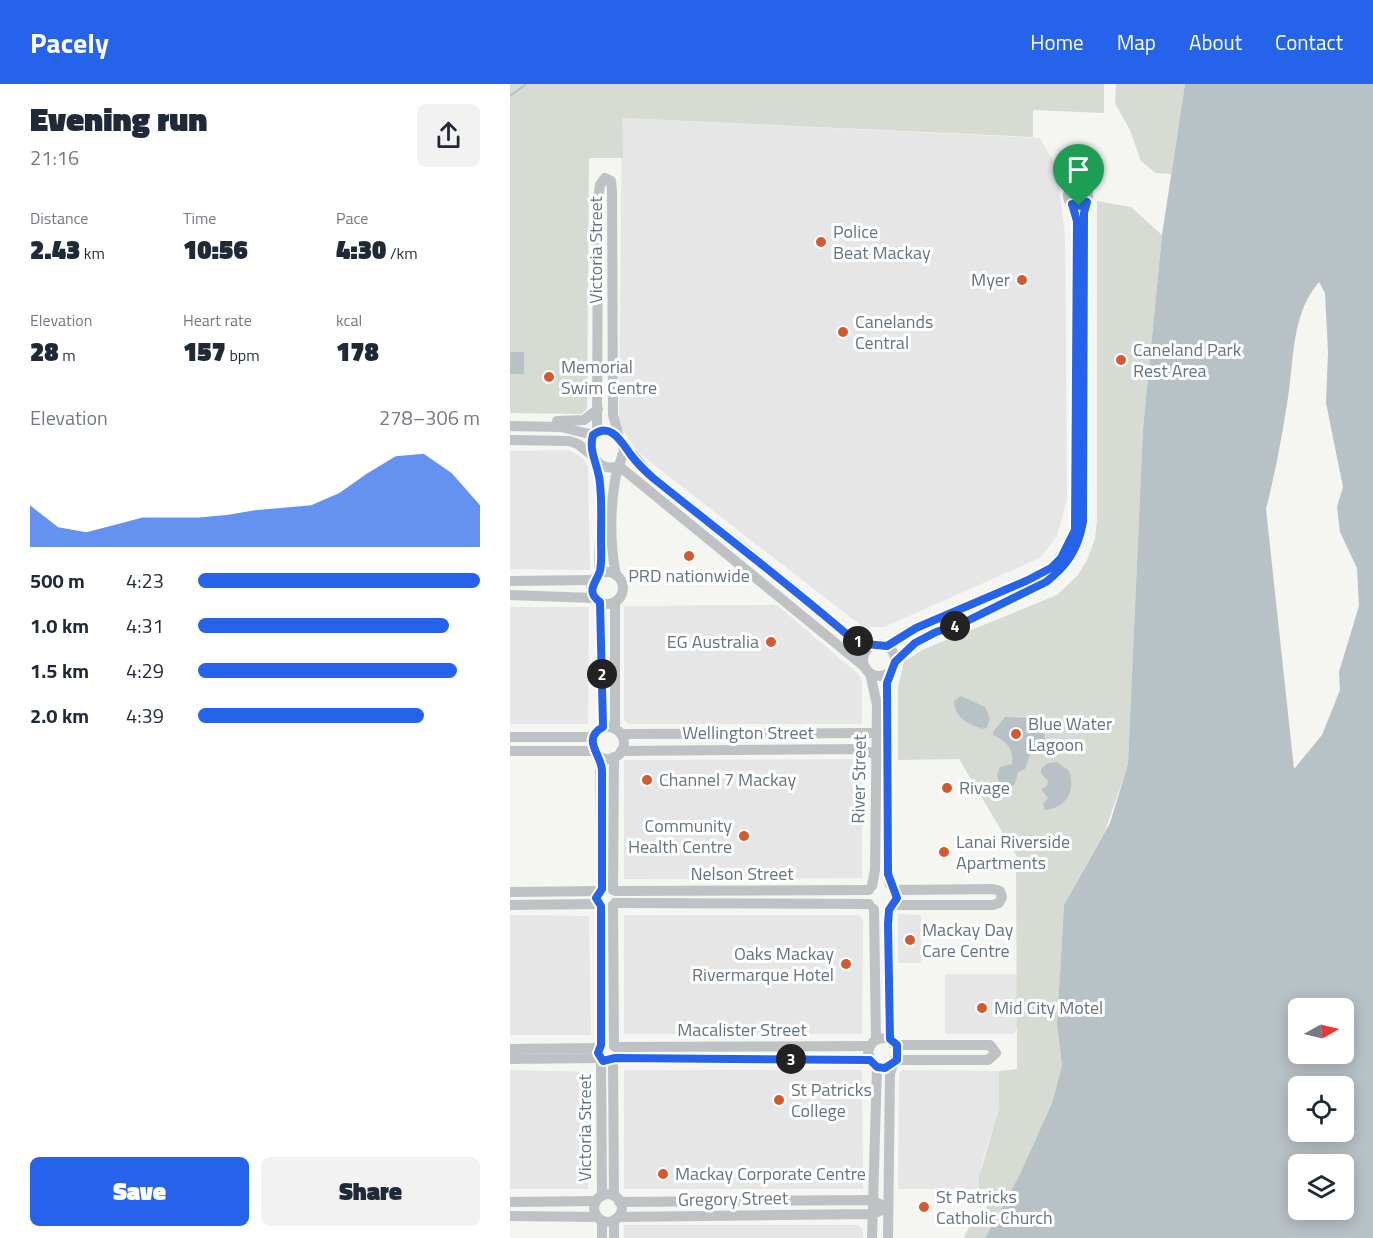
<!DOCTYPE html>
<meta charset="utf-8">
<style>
body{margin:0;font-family:"Titillium Web",sans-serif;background:#f2f2f3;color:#1f2937;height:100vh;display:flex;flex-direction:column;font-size:22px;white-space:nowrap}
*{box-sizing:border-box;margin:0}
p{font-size:20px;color:#747a83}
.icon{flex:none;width:33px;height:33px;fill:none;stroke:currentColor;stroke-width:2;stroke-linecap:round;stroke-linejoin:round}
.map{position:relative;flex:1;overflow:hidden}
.sheet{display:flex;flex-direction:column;background:#fff;width:510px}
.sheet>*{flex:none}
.needle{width:39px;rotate:82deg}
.tools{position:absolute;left:778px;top:914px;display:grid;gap:12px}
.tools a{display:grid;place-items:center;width:66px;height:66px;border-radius:9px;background:#fff;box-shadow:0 3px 15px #0003;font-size:30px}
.pin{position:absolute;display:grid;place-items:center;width:51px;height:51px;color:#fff;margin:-62px -26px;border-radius:50% 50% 50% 0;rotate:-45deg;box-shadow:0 0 6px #0007}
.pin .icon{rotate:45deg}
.km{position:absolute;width:30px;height:30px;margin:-15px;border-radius:50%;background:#222;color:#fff;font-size:16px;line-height:30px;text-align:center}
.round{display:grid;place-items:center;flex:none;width:63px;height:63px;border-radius:9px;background:#f2f2f3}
.headline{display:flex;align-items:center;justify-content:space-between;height:102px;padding:0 30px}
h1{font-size:33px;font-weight:800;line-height:45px}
.figures{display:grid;grid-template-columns:repeat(3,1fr);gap:9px;height:102px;padding:6px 30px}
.figures div{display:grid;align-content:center}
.figures b{font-size:26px;font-weight:800}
.figures small{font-size:16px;font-weight:400}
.figures p{font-size:16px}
.chart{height:168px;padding:12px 30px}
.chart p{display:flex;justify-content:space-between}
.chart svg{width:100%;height:108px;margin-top:6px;fill:#2563eb;opacity:.7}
.action{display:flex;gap:12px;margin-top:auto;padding:12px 30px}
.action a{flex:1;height:69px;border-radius:9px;background:#2563eb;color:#fff;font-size:24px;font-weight:800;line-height:69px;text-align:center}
.action a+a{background:#f2f2f3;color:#1f2937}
ul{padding:0 30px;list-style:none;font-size:20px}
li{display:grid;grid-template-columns:96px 72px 1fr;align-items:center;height:45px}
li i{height:15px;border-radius:8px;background:#2563eb}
header{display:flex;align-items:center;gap:36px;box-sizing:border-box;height:84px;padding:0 30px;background:#2563eb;color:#fff}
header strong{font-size:28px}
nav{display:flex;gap:33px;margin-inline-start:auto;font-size:21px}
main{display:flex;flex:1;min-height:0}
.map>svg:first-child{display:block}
</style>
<header>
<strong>Pacely</strong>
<nav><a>Home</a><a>Map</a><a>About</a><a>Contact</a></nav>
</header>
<main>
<section class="sheet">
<div class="headline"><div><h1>Evening run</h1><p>21:16</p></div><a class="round"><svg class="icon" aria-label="share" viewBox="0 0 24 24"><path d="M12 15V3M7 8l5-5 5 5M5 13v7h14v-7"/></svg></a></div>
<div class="figures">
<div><p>Distance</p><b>2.43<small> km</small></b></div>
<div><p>Time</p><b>10:56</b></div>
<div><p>Pace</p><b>4:30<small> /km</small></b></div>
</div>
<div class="figures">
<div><p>Elevation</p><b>28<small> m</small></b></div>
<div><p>Heart rate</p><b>157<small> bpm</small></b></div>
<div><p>kcal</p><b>178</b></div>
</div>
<div class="chart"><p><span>Elevation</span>278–306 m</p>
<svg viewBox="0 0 160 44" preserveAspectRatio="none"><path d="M0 44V27L10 36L20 38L30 35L40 32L50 32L60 32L70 31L80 29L90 28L100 27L110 22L120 14L130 7L140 6L150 14L160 27V44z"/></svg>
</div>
<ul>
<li><b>500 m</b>4:23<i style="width:100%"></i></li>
<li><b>1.0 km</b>4:31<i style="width:89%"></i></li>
<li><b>1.5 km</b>4:29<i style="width:92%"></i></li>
<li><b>2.0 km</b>4:39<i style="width:80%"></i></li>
</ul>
<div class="action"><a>Save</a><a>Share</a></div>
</section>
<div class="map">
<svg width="863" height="1154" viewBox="0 0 863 1154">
<rect width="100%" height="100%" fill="#f5f5f1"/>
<!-- built -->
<g fill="#e5e6e5">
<path d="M112 34 530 54 547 84 555 154 557 415 547 452 530 474 374 543H353L130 370 109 341Z"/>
<path d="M59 366 74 375 78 383 80 486 0 485V367Z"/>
<path d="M267 521 348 590 352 597V640H119L114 636V522Z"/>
<path d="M0 523H79L78 640H0Z"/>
<path d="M352 675V794L114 795V676Z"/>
<path d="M388 830 411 831V879H388Z"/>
<path d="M0 831 79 832 81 951H0Z"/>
<path d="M114 831H349L353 836 352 950H114Z"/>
<path d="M435 890H507V943L504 950H435Z"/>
<path d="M0 986 78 988V1105H0Z"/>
<path d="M114 986H352L353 1105H114Z"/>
<path d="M392 986 489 987V1024L471 1082 469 1105H388L389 990Z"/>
<path d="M114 1141H348L353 1146V1154H114Z"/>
</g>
<!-- green -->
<g fill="#d6dbd3">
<path d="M0 0H594V29L523 26V53L112 34 113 74H79L77 325 71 330 0 329Z"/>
<path d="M606 0H675L661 90 646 89 631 77 620 46 605 19Z"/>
<path d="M587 117 621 123 652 151 633 345 618 681 595 747 554 821 547 941 552 982 542 1019 510 1090 475 1154H454L460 1141 470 1140 476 1128 479 1105H469V1093L489 1024V987L507 985 506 771 449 675 388 676V603L394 578 412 566 547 511 568 491 577 476 585 455 587 435Z"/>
</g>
<!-- water -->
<g fill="#b7c1c6" fill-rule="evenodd">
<path d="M675 0H863V1154H475L510 1090 542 1019 552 982 547 941 554 821 600 739 618 680 633 345 652 151ZM809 198 815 209 818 268 816 319 833 403 827 423 830 448 847 484 849 522 829 588 830 606 812 651 784 685 756 425C766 386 773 347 779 307 784 269 783 228 809 198ZM789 924H834V969H789ZM789 1002H834V1047H789ZM789 1080H834V1125H789Z"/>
<rect x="0" y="268" width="14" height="22"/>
<path d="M451 612 475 623 480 635 477 643 474 645C459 641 445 635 444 617Z"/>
<path d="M495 633 516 634 535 651 534 660 520 671 515 685 508 688 505 700 501 703 491 702 487 692 490 683 502 680C504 664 496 657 483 651V648Z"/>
<path d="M547 678 559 687C566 706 557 724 535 726L533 720 538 714 531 705 537 702 538 697 531 689V685L538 679Z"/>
</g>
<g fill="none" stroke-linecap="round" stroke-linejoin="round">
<!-- stream -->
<path stroke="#b7c1c6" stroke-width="2" d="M0 12 16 0"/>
<!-- tertiary -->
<g stroke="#bec2c5" stroke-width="10">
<circle cx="568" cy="112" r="10"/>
<path d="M562 120 566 129 567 143"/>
<path d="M47 337 74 336 88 325"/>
<path d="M0 342 51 343 83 351"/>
<path d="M87 348 88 116 90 101 95 94 101 97 102 106 103 331 109 353"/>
<path d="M87 348C102 347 111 351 114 366L109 382C88 389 77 369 83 351Z"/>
<path d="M0 356 59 357 68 360 84 373"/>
<path d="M113 359 141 392 241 470 340 553 355 560H365"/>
<path d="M87 377 91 407 89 490"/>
<path d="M109 382 356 584"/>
<circle cx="97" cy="504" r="16"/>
<path d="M106 491C99 457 100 416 108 382"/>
<path d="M0 497 84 496"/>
<path d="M0 511 85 514"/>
<path d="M90 518 93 643"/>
<circle cx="369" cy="576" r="16"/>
<path d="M377 562 406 544 516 497 541 484 559 462 566 438"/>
<path d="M385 578C407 553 423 551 452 539 481 527 508 511 536 498 558 481 568 465 573 439L574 129 577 118"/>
<path d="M360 589 367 621 365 786 362 802"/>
<circle cx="98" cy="659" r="16"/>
<path d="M105 645V518"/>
<path d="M111 650 365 649"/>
<path d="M0 653H83"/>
<path d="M0 667H84"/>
<path d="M111 667 348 665 365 670"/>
<path d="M90 673 92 805"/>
<path d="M380 801 378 790 377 599 381 587"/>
<path d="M103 806 104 673"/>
<path d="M105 807 359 806"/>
<path d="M0 808 89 807"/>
<path d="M105 819 359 820"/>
<path d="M0 821 89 820"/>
<path d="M103 821 104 962"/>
<path d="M384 821H483L489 819 492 813 490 807 483 805 385 806"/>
<path d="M91 822V961"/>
<path d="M364 825 366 956"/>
<path d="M379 826 380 955"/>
<path d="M386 961H480L486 969 478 976H387"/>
<path d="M105 963 360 962"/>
<path d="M0 965 89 964"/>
<path d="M105 974 360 976"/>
<path d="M0 975 89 974"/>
<path d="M91 976 92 1112"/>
<path d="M103 976 104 1112"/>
<circle cx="98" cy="1124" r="14"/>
<path d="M0 1118 86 1117"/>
<path d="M109 1118 362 1116 377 1124"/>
<path d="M0 1132 87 1133"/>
<path d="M108 1133 362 1130 377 1124"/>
<path d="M92 1154V1137"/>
<path d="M104 1154V1136"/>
<path d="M362 1154 367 983"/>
<path d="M378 1154 380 989 388 966 380 955C368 952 360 957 358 969L363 980 371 984 383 980"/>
</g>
</g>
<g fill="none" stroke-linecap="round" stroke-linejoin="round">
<!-- route casing -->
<g stroke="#fff" stroke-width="12">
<path id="route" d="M577 118 574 129 573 438C568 465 558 481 536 498L451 540 426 548 405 559 385 578 377 599 378 790 387 814 379 826 378 840 380 955 387 961V976L375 984 367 983 360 976 105 974 93 977 88 969 91 961V822L86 814 92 805V686C91 670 71 655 93 643L90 518C75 507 86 499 90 487 92 477 91 466 91 455 91 437 92 418 90 400 89 382 78 368 83 351 101 337 112 359 121 371 127 379 135 387 143 394 209 447 276 498 340 553L355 560 377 562 406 544 516 497 541 484 551 474 565 446 567 137 562 120 571 122Z"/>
</g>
<!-- route -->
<use href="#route" stroke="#2563eb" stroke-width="8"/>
</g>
<!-- markers -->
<g fill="#d7572f" stroke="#fff" stroke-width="2">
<circle cx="311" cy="158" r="6"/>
<circle cx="512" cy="196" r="6"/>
<circle cx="333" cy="248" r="6"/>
<circle cx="611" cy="276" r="6"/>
<circle cx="39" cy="293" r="6"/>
<circle cx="179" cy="472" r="6"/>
<circle cx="261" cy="558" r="6"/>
<circle cx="506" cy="650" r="6"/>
<circle cx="137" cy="696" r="6"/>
<circle cx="437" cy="704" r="6"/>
<circle cx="234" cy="752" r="6"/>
<circle cx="434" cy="768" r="6"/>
<circle cx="400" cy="856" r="6"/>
<circle cx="336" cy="880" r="6"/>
<circle cx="472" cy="924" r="6"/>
<circle cx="269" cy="1016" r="6"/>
<circle cx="153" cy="1090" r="6"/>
<circle cx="414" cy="1123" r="6"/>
</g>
<g text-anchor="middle" stroke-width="6" stroke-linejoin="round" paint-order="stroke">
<!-- poi labels -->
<g font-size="18" fill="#667480" stroke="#fff" text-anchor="start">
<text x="323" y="154">Police<tspan x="323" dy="21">Beat Mackay</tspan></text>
<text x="500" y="202" text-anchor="end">Myer</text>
<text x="345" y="244">Canelands<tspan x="345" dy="21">Central</tspan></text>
<text x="623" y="272">Caneland Park<tspan x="623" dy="21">Rest Area</tspan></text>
<text x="51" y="289">Memorial<tspan x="51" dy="21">Swim Centre</tspan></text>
<text x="179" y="498" text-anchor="middle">PRD nationwide</text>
<text x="249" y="564" text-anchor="end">EG Australia</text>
<text x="518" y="646">Blue Water<tspan x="518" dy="21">Lagoon</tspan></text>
<text x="149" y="702">Channel 7 Mackay</text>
<text x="449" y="710">Rivage</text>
<text x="222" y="748" text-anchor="end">Community<tspan x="222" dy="21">Health Centre</tspan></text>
<text x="446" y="764">Lanai Riverside<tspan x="446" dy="21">Apartments</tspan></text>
<text x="412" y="852">Mackay Day<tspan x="412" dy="21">Care Centre</tspan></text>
<text x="324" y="876" text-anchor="end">Oaks Mackay<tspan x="324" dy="21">Rivermarque Hotel</tspan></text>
<text x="484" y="930">Mid City Motel</text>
<text x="281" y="1012">St Patricks<tspan x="281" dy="21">College</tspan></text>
<text x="165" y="1096">Mackay Corporate Centre</text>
<text x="426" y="1119">St Patricks<tspan x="426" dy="21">Catholic Church</tspan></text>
</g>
<!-- street labels -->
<g font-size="18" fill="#667480" stroke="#fff">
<text transform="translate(86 166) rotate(-90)" y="6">Victoria Street</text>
<text x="238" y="655">Wellington Street</text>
<text transform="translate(349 695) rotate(-89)" y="6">River Street</text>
<text x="232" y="796">Nelson Street</text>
<text x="232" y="952">Macalister Street</text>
<text transform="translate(75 1044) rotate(-90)" y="6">Victoria Street</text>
<text transform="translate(223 1115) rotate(-1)" y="6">Gregory Street</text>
</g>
</g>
</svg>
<div class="tools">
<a><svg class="needle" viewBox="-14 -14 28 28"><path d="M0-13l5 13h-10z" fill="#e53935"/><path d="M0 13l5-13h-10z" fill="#747a83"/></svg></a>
<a><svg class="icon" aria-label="locate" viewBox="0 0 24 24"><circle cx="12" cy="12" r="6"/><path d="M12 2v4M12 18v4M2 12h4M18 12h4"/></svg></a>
<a><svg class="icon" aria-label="layers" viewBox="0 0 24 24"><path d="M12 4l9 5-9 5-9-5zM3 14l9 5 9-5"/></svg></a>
</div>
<div class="pin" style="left:569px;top:122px;background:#1e9e55"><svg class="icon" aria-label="arrive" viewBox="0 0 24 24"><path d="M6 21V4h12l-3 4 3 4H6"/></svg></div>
<b class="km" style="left:348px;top:557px">1</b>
<b class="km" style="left:92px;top:590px">2</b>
<b class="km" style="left:281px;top:975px">3</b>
<b class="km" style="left:445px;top:542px">4</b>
</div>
</main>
